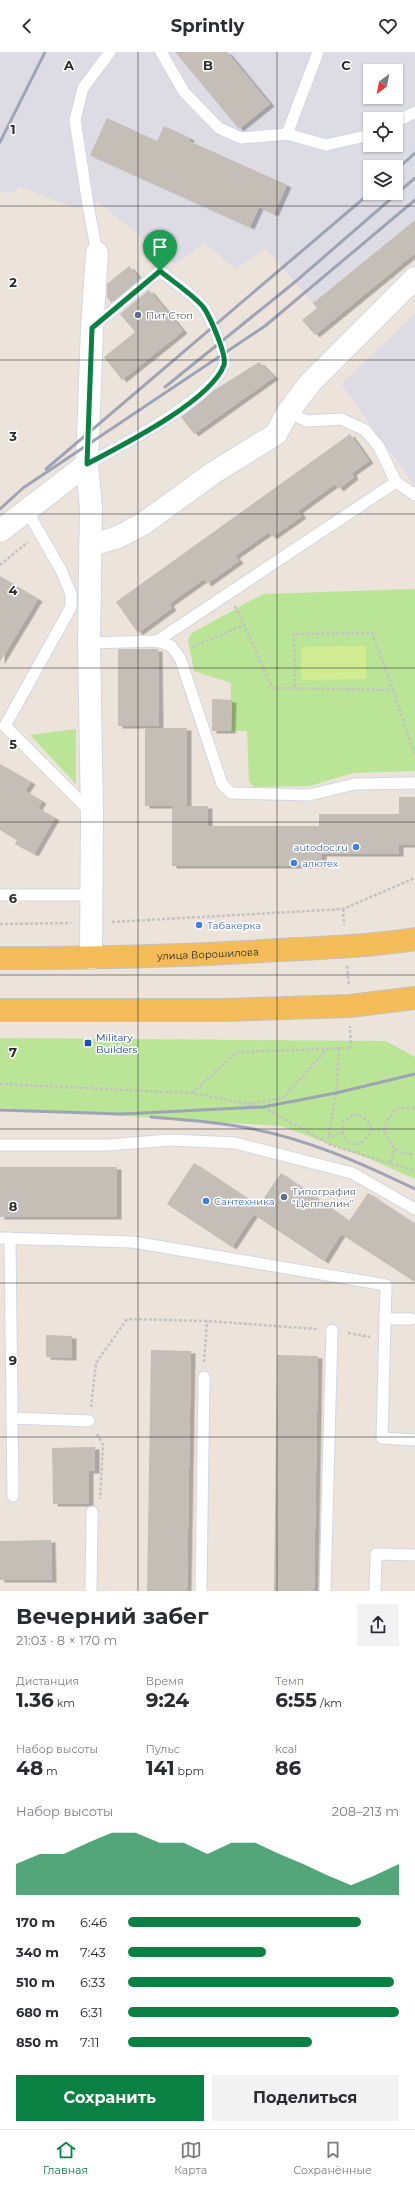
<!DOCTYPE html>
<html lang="ru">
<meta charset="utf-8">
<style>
body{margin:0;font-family:Montserrat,sans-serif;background:#f2f2f3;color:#2b2b33;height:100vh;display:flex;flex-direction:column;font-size:15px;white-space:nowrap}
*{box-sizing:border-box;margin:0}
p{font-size:13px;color:#7c7c81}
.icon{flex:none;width:22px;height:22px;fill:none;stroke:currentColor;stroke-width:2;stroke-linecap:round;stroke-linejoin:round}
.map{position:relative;height:1539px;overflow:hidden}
.details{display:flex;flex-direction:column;background:#fff;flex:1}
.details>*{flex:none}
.needle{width:26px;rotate:212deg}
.controls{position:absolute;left:363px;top:12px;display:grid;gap:8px}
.controls a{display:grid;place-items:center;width:40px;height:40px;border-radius:0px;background:#fff;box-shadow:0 1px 3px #0004;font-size:20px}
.pin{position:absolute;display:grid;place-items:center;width:34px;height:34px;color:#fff;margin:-41px -17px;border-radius:50% 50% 50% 0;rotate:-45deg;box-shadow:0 0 4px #0007}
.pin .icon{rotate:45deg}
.round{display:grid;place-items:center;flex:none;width:42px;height:42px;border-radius:0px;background:#f2f2f3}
.overview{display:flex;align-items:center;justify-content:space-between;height:68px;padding:0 16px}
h1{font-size:22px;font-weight:700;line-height:30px}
.stats{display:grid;grid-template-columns:repeat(3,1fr);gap:6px;height:68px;padding:4px 16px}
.stats div{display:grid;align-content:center}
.stats b{font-size:20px;font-weight:700}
.stats small{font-size:11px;font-weight:400}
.stats p{font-size:11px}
.chart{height:112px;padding:8px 16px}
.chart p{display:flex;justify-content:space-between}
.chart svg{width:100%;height:72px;margin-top:4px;fill:#0b8043;opacity:.7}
.primary-button{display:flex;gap:8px;margin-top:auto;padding:8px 16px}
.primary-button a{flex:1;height:46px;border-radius:0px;background:#0b8043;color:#fff;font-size:16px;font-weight:700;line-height:46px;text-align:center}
.primary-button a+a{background:#f2f2f3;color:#2b2b33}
ul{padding:0 16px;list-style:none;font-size:13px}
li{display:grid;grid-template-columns:64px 48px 1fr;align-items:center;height:30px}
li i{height:10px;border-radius:5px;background:#0b8043}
header{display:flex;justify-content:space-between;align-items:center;height:52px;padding:0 16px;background:#fff;font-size:18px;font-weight:700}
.menu{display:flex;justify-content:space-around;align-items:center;height:56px;border-top:1px solid #e1e1e2;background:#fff;font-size:11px;color:#7c7c81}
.menu a{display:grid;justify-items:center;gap:2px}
.menu .selected{color:#0b8043}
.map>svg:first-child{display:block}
</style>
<header><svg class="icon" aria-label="back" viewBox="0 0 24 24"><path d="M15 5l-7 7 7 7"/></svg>Sprintly<svg class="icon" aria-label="heart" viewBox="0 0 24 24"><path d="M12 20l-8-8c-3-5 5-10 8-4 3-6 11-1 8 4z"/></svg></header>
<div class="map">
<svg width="415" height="1539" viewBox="0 0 415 1539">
<defs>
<filter id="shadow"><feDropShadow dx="4.5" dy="2.5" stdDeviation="0" flood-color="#0004"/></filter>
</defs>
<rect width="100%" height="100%" fill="#ece3db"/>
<!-- industrial -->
<g fill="#dddce5" fill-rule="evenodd">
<path d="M0 0H415V168L313 251 266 197 236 217 204 191 175 212 99 151 74 156 21 135 8 142 0 139ZM370 19H396V45H370ZM370 67H396V93H370ZM370 115H396V141H370Z"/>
<path d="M415 262V434L341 332Z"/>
</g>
<!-- green -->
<g fill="#bbe596">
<path d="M415 537V719L353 721 310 734 255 735 249 730 247 679H231V631L194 619 188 588 192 581 263 542Z"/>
<path d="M76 677V732L30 683Z"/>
<path d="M0 986 386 989 415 1005V1127L370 1107 281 1074 0 1056Z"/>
</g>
<!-- pitch -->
<path fill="#d2ed91" d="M366 594V627L301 628V595Z"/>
<!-- building -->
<g fill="#c4beb7" filter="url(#shadow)">
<path d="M175 0H227L270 52 239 77Z"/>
<path d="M107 66 157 89 164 74 190 86 189 89 287 133 274 162 259 155 250 175 90 103Z"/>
<path d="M415 168V201L315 283 302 268 317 256 313 251Z"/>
<path d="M129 214 140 227 111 251 107 245V232Z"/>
<path d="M149 238 183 279 122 328 104 305 135 280 120 262Z"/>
<path d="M259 310 274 325 194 382 181 365 213 339Z"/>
<path d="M350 382 369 409 352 421 354 425 339 437 335 432 298 459 302 464 272 485 269 480 235 504 239 509 207 532 204 527 169 552 172 556 138 581 116 550Z"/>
<path d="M0 524 38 547 0 610Z"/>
<path d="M118 597H158L159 674H118Z"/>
<path d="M212 647 232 648 231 679H212Z"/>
<path d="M145 676H187V754H208V774H319V762H399V745H415V793H399V802H322V814H172V754H145Z"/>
<path d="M0 712 31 730 25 739 42 749 38 756 55 766 34 802 15 792 17 788 0 778Z"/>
<path d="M194 1111 259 1154 232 1195 167 1152Z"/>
<rect x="0" y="1115" width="117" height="50"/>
<path d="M281 1121 349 1169 368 1141 415 1172V1230L341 1182 324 1209 253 1162Z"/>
<path d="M46 1283 72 1284V1306L46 1305Z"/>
<path d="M151 1298 191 1299 187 1539H147Z"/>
<path d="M277 1303 318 1304 314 1539H274Z"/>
<path d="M95 1395V1419H89V1452H53L52 1396Z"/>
<path d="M51 1488 52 1528H0V1489Z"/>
</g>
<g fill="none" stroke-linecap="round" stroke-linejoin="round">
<!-- lane casing -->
<g stroke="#d1d7e3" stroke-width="13">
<g id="lane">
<path d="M161 0 184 40 219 76 241 86 287 82 326 93 370 83"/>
<path d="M396 70 415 60"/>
<path d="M287 82 318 0"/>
<path d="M97 201 88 153 75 68 83 36 110 0"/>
<path d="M288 360 307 369 341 367 365 378 379 395 396 430 415 443"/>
<path d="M87 412C120 394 211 348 224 313 227 303 210 265 204 256 196 245 171 228 160 219L93 275"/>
<path d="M26 457 61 518 71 542V555L5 674 91 760"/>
<path d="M157 589 396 430"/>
<path d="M89 591 157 589 171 594 180 606 222 732 231 741 309 743 355 732 415 731"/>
<path d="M0 843H91"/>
<path d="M0 1093H108L170 1088 235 1091 352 1121 415 1157"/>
<path d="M0 1186 133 1190 386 1233 382 1386 415 1388"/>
<path d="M10 1186 13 1444"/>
<path d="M385 1267H411"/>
<path d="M12 1366 89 1369"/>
<path d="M91 1539 92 1460"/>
<path d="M201 1539 204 1325"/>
<path d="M325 1539 332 1278"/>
<path d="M375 1539 376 1502 415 1503"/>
</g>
</g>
<!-- street casing -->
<g stroke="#d1d7e3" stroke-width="24">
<g id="street">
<path d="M87 412 91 457 89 591 92 761 91 906"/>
<path d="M0 479 87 412 92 276 97 201"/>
<path d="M90 493 116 486 143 472 213 421 276 382 288 360 311 330 415 226"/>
</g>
</g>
<!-- primary casing -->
<g stroke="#c3c3c3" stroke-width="24">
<g id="primary">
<path id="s1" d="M0 906C93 906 186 904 279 898 324 896 370 894 415 887"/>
<path d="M0 958H226L350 954 415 946"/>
</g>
</g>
<!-- path -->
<g stroke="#c3c3c3" stroke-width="2.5" stroke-dasharray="3 2" stroke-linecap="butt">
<path d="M0 513 28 490"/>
<path d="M235 554 244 573"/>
<path d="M192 595 244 573 272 636 393 638 372 581 294 582 295 636"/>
<path d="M393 638 415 703"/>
<path d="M343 857 344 873"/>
<path d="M112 870 343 857 415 826"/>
<path d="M0 872 71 871"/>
<path d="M347 914 349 933"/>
<path d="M339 996 336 1041 328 1086 342 1080 343 1070 354 1062C363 1063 369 1068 371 1077L385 1078C388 1093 399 1104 415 1102"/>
<path d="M0 1032 192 1041 263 1055 331 1093 415 1119"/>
<path d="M192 1041 237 1000 351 996 350 974"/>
<path d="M248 1052 283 1046 327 997"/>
<path d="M385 1078 387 1068 397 1056H415"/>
<path d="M342 1080C350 1099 364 1094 371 1077"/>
<path d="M390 1111 395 1096"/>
<path d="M348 1281 370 1285"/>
<path d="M204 1310 207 1269"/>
<path d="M91 1355 96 1311 127 1267 207 1269 317 1277"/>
<path d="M97 1382 103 1393 100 1447"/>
</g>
<!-- lane -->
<use href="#lane" stroke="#fff" stroke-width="11"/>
<!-- street -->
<use href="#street" stroke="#fff" stroke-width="22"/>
<!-- primary -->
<use href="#primary" stroke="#f4bc58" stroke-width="22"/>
<!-- rail -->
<g stroke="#9ea4b5" stroke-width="3">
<path d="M0 90 45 0"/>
<path d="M396 118 415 101"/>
<path d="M165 335 295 230 415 126"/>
<path d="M46 417 370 141"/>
<path d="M0 457 23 436 265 274 415 148"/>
<path d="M0 1058 121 1062 263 1055 336 1041 415 1022"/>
<path d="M151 1065C181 1068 212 1069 242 1075 303 1085 359 1110 415 1137"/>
</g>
</g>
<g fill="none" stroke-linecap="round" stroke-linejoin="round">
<!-- route casing -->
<g stroke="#fff" stroke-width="8">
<path id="route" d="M160 219C171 228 196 245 204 256 210 265 227 303 224 313 211 349 121 394 87 412L92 276Z"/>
</g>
<!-- route -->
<use href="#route" stroke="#0b8043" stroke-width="5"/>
</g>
<!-- grid -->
<path fill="none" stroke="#2a2a2a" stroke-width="1" stroke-opacity="0.55" d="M138 0V1539M277 0V1539M0 154H415M0 308H415M0 462H415M0 616H415M0 770H415M0 923H415M0 1077H415M0 1231H415M0 1385H415"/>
<!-- markers -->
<g fill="#5c6f8a" stroke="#fff" stroke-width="1.5">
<circle cx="138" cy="263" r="4"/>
<circle cx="284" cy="1145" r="4"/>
</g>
<g fill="#3f7fe0" stroke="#fff" stroke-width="1.5">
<circle cx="356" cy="795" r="4"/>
<circle cx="294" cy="811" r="4"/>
<circle cx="199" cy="873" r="4"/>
<circle cx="206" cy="1149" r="4"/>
</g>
<rect fill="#1a4fb4" stroke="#fff" stroke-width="1.5" x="84" y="987" width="8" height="8" rx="2"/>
<g text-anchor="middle" stroke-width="3" stroke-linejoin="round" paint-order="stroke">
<!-- service labels -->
<g font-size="10" fill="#4e5e75" stroke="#fff" text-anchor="start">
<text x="146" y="267">Пит Стоп</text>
<text x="292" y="1143">Типография<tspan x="292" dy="12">"Цеппелин"</tspan></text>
</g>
<!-- shop labels -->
<g font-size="10" fill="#366cbe" stroke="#fff" text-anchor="start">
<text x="348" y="799" text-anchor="end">autodoc.ru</text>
<text x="302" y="815">алютех</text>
<text x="207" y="877">Табакерка</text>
<text x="214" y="1153">Сантехника</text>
</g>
<!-- street labels -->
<g font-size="10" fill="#2a2a2a" stroke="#fff">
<text dy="4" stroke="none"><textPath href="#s1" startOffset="208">улица Ворошилова</textPath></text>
</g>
<!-- transit labels -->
<g font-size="10" fill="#164399" stroke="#fff" text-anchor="start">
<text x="96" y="989">Military<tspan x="96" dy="12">Builders</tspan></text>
</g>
</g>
<g font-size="13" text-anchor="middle" font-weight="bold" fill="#2a2a2a" stroke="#fff" stroke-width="3" stroke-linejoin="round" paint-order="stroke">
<text x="69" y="18">A</text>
<text x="208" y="18">B</text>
<text x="346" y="18">C</text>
<text x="13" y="82">1</text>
<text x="13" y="235">2</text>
<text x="13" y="389">3</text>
<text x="13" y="543">4</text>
<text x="13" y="697">5</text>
<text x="13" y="851">6</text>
<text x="13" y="1005">7</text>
<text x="13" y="1159">8</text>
<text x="13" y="1313">9</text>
</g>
</svg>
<div class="controls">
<a><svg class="needle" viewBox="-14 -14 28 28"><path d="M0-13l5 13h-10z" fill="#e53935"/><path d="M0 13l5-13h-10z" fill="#7c7c81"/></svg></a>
<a><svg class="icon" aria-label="locate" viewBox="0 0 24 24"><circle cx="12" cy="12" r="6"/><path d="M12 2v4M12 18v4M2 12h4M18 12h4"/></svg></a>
<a><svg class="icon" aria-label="layers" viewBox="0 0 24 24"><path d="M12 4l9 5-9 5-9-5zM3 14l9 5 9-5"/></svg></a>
</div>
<div class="pin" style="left:160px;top:219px;background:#1e9e55"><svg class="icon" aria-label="arrive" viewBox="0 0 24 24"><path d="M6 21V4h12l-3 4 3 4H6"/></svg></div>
</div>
<section class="details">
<div class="overview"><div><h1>Вечерний забег</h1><p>21:03 · 8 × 170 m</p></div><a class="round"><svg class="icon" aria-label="share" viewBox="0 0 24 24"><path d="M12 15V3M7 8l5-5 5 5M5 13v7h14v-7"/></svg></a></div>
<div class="stats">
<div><p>Дистанция</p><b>1.36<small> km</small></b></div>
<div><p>Время</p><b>9:24</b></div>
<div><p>Темп</p><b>6:55<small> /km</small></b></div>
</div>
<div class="stats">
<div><p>Набор высоты</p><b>48<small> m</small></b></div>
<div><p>Пульс</p><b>141<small> bpm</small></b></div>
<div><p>kcal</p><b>86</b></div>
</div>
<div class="chart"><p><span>Набор высоты</span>208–213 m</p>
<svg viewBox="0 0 160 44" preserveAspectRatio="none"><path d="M0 44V25L10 19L20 19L30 12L40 6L50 6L60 12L70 12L80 19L90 12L100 12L110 19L120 25L130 32L140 38L150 32L160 25V44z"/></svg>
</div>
<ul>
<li><b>170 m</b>6:46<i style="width:86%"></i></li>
<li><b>340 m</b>7:43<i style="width:51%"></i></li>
<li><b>510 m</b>6:33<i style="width:98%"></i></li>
<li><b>680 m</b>6:31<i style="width:100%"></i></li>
<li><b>850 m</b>7:11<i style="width:68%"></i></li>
</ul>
<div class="primary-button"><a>Сохранить</a><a>Поделиться</a></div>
</section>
<nav class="menu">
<a class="selected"><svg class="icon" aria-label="home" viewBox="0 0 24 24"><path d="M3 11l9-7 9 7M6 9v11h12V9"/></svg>Главная</a>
<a><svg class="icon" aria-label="map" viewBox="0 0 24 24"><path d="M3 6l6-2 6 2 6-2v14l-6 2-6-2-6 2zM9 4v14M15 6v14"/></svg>Карта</a>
<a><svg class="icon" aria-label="saved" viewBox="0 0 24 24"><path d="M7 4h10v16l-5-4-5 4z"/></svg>Сохранённые</a>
</nav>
